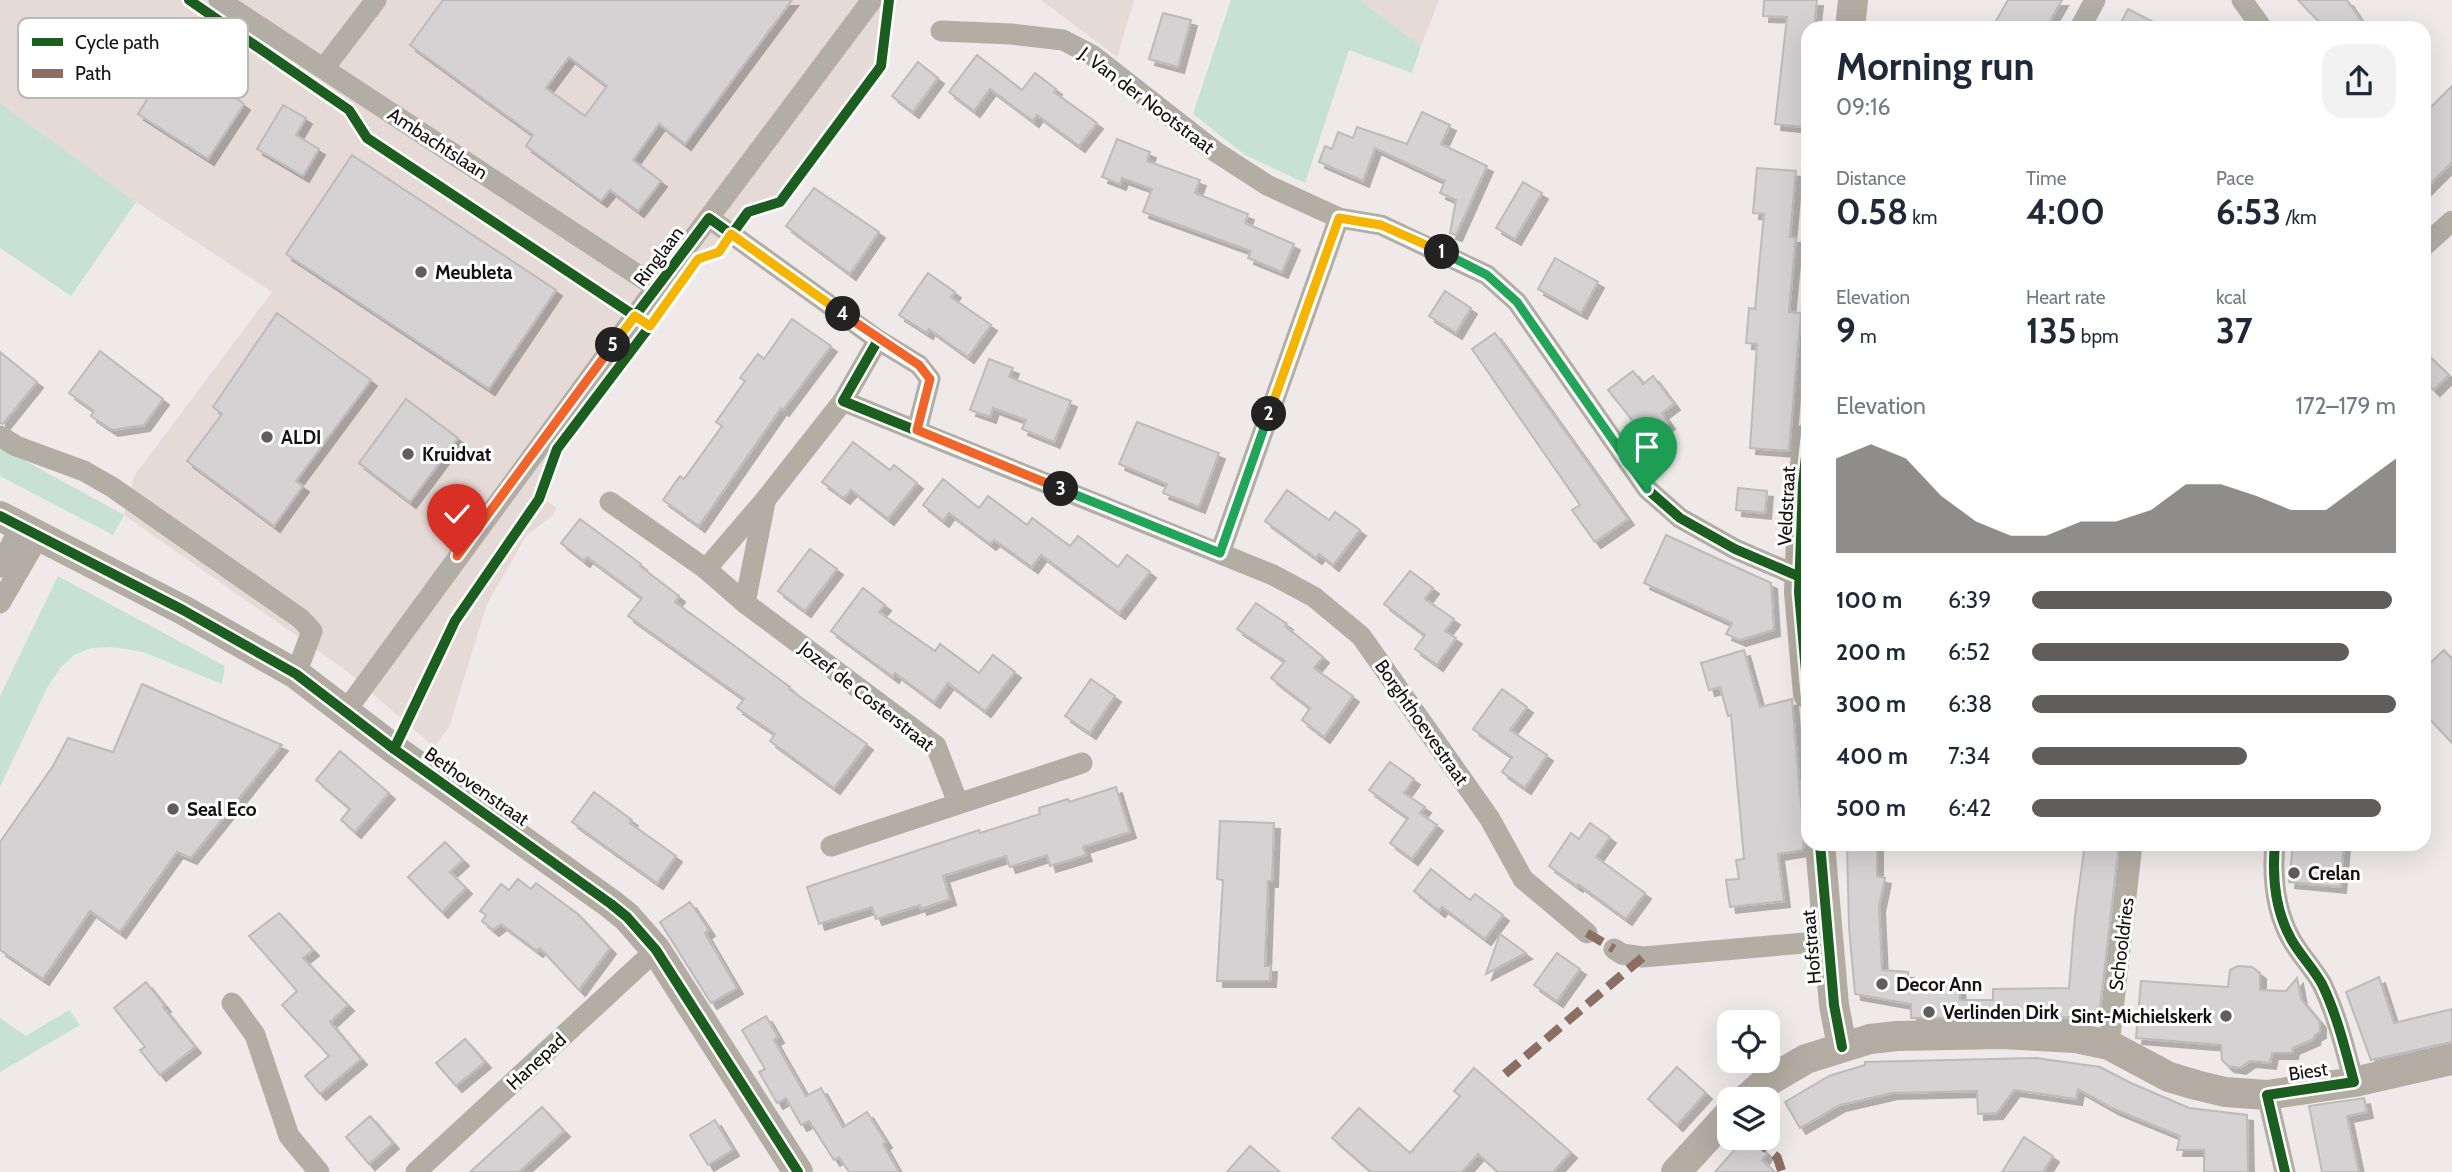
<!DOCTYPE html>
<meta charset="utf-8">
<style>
body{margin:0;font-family:Cabin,sans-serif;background:#f2f2f3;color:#1f2937;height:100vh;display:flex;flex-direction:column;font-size:26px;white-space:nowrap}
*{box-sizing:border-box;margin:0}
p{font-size:23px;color:#747a83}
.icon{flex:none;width:38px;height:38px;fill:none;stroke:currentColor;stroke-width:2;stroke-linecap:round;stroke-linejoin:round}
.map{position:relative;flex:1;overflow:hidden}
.sheet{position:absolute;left:1801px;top:21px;width:630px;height:830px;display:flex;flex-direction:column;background:#fff;border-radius:21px;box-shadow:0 7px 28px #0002}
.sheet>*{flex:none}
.fabs{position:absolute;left:1717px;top:1010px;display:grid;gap:14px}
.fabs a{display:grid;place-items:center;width:63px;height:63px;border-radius:14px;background:#fff;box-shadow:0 7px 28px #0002;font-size:35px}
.pin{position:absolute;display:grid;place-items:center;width:60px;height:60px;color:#fff;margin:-72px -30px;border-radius:50% 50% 50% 0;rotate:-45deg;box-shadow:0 0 7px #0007}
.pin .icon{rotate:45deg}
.km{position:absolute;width:35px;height:35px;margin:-18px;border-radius:50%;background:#222;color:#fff;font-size:19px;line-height:35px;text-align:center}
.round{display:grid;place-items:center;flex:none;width:74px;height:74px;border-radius:21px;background:#f2f2f3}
.head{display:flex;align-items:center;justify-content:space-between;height:119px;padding:0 35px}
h1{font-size:38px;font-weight:800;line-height:52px}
.stats{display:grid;grid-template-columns:repeat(3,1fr);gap:10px;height:119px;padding:7px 35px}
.stats div{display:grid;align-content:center}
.stats b{font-size:35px;font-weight:800}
.stats small{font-size:19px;font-weight:400}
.stats p{font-size:19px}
.chart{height:196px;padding:14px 35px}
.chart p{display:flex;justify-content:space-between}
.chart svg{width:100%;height:126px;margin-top:7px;fill:#615d5c;opacity:.7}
ul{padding:0 35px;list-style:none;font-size:23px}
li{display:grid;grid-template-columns:112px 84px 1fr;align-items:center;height:52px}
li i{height:18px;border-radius:9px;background:#615d5c}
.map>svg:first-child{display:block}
</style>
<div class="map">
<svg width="2452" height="1172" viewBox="0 0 2452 1172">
<defs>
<filter id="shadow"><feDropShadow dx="6" dy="6" stdDeviation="0" flood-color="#0004"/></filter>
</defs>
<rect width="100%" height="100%" fill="#efeae9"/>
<!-- built -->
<g fill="#e5dad6">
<path d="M0 0H895L884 68 784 205 775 210 753 215 720 258 699 264 560 453 551 491 546 500 557 508 552 516 526 536 487 604 449 727 434 747 344 669 124 515 134 476 272 292 136 202 0 103Z"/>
<path d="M1041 0H1134L1117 58V57Z"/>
<path d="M1360 0H1439L1421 46Z"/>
</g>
<!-- green -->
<g fill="#c7e2d4">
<path d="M1231 0H1360L1421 46 1412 73 1349 50 1305 183 1245 155 1193 114Z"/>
<path d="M0 103 136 202 71 296 0 248Z"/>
<path d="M0 447 124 515 113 535 0 476Z"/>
<path d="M58 576 225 666 222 684 143 652 111 647 91 648 74 655 61 667 47 688 0 787V696Z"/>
<path d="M69 1010 80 1025 0 1072V1018L26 1036Z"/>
</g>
<!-- building -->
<g fill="#d4d2d2" stroke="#bdbabb" stroke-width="2" fill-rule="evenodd" filter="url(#shadow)">
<path d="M443 0H792L685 144 659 124 633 160 661 181 638 211 610 190 601 201 526 146 533 135 410 45ZM569 57 607 86 585 116 546 88Z"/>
<path d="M1764 0H1817L1814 28H1808V82L1803 127 1775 124 1787 17 1763 16Z"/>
<path d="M2008 0H2062L2046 28H1992Z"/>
<path d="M2298 0H2347L2366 28H2325Z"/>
<path d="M2128 9 2165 28H2118Z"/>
<path d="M1163 13 1191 20 1178 67 1149 59Z"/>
<path d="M171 33 200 52 190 68 244 104 208 159 138 114 163 74 149 65Z"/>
<path d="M977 55 1022 90 1035 73 1056 89 1054 92 1097 123 1079 146 1037 115 1033 121 990 89 974 111 949 92Z"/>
<path d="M918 62 938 78 913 112 892 96Z"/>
<path d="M2452 86V162L2424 190V114Z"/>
<path d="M283 105 306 118 296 135 319 149 303 176 257 149Z"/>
<path d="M1422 112 1450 125 1441 144 1487 166 1456 235 1450 233 1456 200 1440 193 1445 181 1375 148 1363 181 1319 162 1325 146 1332 149 1338 132 1353 138 1357 127 1407 144Z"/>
<path d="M1117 139 1150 152 1147 161 1200 180 1195 193 1248 214 1245 223 1294 244 1282 272 1248 258 1251 251 1143 212 1152 189 1122 178 1120 184 1102 177Z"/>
<path d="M352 155 556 290 489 389 286 254Z"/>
<path d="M1757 168 1796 171 1790 237H1796L1789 312 1801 313 1789 451 1750 448 1757 344 1746 343 1749 308 1755 309 1764 214 1753 213Z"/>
<path d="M1523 182 1542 193 1515 239 1496 228Z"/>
<path d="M814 188 879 232 850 274 786 226Z"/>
<path d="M1555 258 1598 282 1581 313 1538 289Z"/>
<path d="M928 273 955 292 951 297 991 325 968 357 929 329 927 333 899 315Z"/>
<path d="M1445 291 1471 308 1456 333 1429 316Z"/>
<path d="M277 313 371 380 296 481 303 486 274 526 187 461 222 414 213 407Z"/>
<path d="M792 319 831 346 783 410 781 408 699 526 663 500 680 476 684 479 722 426 716 422 745 381 740 378 758 354 764 359Z"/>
<path d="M1495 333 1628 519 1595 542 1572 510 1580 505 1472 349Z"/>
<path d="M100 351 163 399 144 425 112 430 91 416 94 411 69 393Z"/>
<path d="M2424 351 2449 375 2434 390 2424 380Z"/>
<path d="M0 352 37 382 3 424 0 423Z"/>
<path d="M989 359 1013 368 1009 377 1071 401 1054 442 1022 429 1026 420 993 408 990 417 970 410Z"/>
<path d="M1633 371 1643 384 1653 376 1674 404 1662 413 1669 423 1648 440 1608 390Z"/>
<path d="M406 399 458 438 410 502 359 463Z"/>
<path d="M1137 422 1219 453 1199 507 1163 493 1167 484 1119 464Z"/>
<path d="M853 442 890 470 894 465 917 483 888 519 851 490 844 498 822 482Z"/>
<path d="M943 479 979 508 988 496 1027 525 1032 518 1070 546 1078 536 1118 567 1127 555 1150 572 1119 613 1041 555 1032 567 994 540 990 544 949 513 943 521 923 505Z"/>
<path d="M1738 488 1767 491 1765 513 1736 510Z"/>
<path d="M1287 490 1329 520 1335 512 1360 530 1333 565 1319 554 1316 558 1265 521Z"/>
<path d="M580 519 641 564 640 566 679 596 675 602 790 687 789 689 867 744 834 788 770 741 775 734 737 708 744 699 628 616 642 598 587 557 584 561 561 543Z"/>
<path d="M1666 535 1771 583 1774 630 1740 640 1726 634 1732 623 1644 583Z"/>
<path d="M810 549 837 569 805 611 778 591Z"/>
<path d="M1410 571 1433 588 1425 599 1454 619 1445 631 1456 638 1437 665 1415 649 1425 635 1384 604Z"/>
<path d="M863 588 885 605 879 612 935 651 940 644 979 673 993 655 1015 672 985 711 948 683 934 702 895 673 893 677 831 631Z"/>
<path d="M1256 603 1287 624 1285 626 1323 657 1314 668 1353 696 1324 737 1302 720 1310 708 1271 678 1285 661 1237 629Z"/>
<path d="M1744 650 1760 707 1792 699 1804 838 1803 850 1778 854 1784 901 1730 907 1726 880 1739 879 1736 860 1744 859 1731 715 1728 716 1720 687 1709 690 1701 663Z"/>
<path d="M2444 650 2452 659V743L2424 713V669Z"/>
<path d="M1091 679 1115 696 1090 733 1065 716Z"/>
<path d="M142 684 282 745 191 858 177 852 120 932 90 911 43 979 0 950V842L53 766 68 738 113 752Z"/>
<path d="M1502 689 1527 707 1510 730 1547 755 1525 788 1502 772 1512 757 1473 729Z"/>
<path d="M340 751 389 793 355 832 341 820 350 809 316 780Z"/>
<path d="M1390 762 1414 779 1404 793 1425 807 1420 813 1437 825 1412 859 1390 843 1408 818 1369 790Z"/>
<path d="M1116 787 1130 832 1083 847 1086 855 1050 866 1047 855 1010 867 1006 856 943 876 950 899 921 909 920 905 876 919 872 907 819 924 807 887 979 830 980 833 1040 814 1039 808 1068 799 1069 802Z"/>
<path d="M594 792 632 820 630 823 676 856 657 883 572 822Z"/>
<path d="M1220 821 1274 823 1272 881H1268L1265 966H1271L1270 981H1217L1223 880 1217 879Z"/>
<path d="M1590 823 1610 837 1596 857 1645 893 1626 919 1578 884 1577 886 1549 866 1571 833 1579 839Z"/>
<path d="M445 842 463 860 450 872 466 888 442 912 408 877Z"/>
<path d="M1847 844H1877V876L1885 878 1879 906 1882 970 1908 972V986L1959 984 1960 1000H1993V989L2069 988 2075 915 2085 844H2119L2099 1017 1911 1018V1004L1855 994 1849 927Z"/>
<path d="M2293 844H2344L2340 887 2289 882Z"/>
<path d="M1431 869 1470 900 1475 894 1503 915 1485 939 1442 907 1439 911 1414 891Z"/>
<path d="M518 879 531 889 536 883 578 914 610 948 579 990 540 948 537 951 501 924 493 930 482 921 486 915 480 911 501 884 509 890Z"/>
<path d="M690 902 709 930 705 933 737 988 711 1003 660 922Z"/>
<path d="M279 913 313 950 303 958 348 1005 330 1022 361 1059 320 1094 305 1076 329 1056 282 1005 297 991 249 936Z"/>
<path d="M1500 934 1526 953 1486 974Z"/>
<path d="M1557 953 1580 969 1557 1001 1534 985Z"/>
<path d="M2238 966 2252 967 2260 973V990L2286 991 2297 978 2301 999 2320 1022V1032L2315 1035 2314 1039 2293 1048 2292 1053H2272L2270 1063 2250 1061 2240 1068 2228 1066 2222 1060 2221 1045 2136 1038 2141 981 2228 987 2230 970Z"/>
<path d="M2379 977 2394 1023 2452 1009V1042L2371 1060 2346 992Z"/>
<path d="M146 982 165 1006 163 1007 195 1047 160 1075 140 1050 145 1047 114 1008Z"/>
<path d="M766 1016 778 1037 774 1040 806 1096 821 1088 843 1127 867 1112 886 1142 883 1144 899 1172H849L839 1157 834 1160 809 1121 801 1125 786 1098 777 1103 759 1072 765 1069 742 1030Z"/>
<path d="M465 1039 485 1062 456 1086 436 1063Z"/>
<path d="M2036 1058 2100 1067 2131 1083 2189 1108 2247 1115 2248 1172H2204V1150H2177L2180 1136 2114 1109 2078 1089 2076 1099 2014 1090 1997 1113 1978 1114 1977 1091 1892 1093 1840 1105 1800 1128 1785 1102 1829 1076 1865 1065V1062Z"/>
<path d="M1677 1067 1706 1093 1677 1125 1648 1099Z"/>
<path d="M1474 1068 1571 1152 1553 1172H1498L1478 1154 1462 1172H1371L1332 1138 1359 1108 1410 1153 1460 1096 1454 1091Z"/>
<path d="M2364 1098 2367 1112 2347 1116 2359 1172H2322L2309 1106Z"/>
<path d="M542 1107 564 1131 519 1172H470Z"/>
<path d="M370 1116 393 1143 369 1164 346 1137Z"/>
<path d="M715 1120 733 1150 708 1165 690 1135Z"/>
<path d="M2024 1137 2053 1156 2043 1172H2002Z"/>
<path d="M1745 1138H1753L1767 1153 1762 1160 1775 1172H1715Z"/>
<path d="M1250 1146 1280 1172H1227Z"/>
</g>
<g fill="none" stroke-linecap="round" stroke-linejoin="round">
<!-- street -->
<g stroke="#b3aea4" stroke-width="21">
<path d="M219 0 656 287"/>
<path d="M2242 0 2262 28"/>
<path d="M2080 28 2095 0"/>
<path d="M941 31 1011 34 1063 40 1092 55 1216 152 1267 185 1339 218 1381 225 1487 275 1517 302 1647 489 1680 518 1735 549 1800 577"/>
<path d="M324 68 376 0"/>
<path d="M709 218 878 340 919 365 930 379 917 430"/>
<path d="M2424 246 2452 221"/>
<path d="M843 401 1273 575 1314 597 1361 636 1490 819 1523 879 1587 933"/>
<path d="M0 436 16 446 84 471 112 487 301 619 312 631 296 674"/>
<path d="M610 502 706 569 745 603 936 746 958 803"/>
<path d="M1220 553 1339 218"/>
<path d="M0 567 20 527"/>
<path d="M706 569 766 499 843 401 878 340"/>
<path d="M0 603 39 536"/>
<path d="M745 603 765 502"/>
<path d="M345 712 635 316 872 0"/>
<path d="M2275 844C2272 876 2275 910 2291 939 2300 955 2313 968 2322 984 2337 1015 2345 1049 2354 1082"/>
<path d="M831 846 1082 763"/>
<path d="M1614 949 1622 954 1643 957 1828 941"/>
<path d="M232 1003 255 1035 289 1136 319 1172"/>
<path d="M2109 1045 2132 844"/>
<path d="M2267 1095 2285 1172"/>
<path d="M416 1172 656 950"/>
</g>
<!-- secondary -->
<g stroke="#b3aca2" stroke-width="30">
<path d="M1850 28 1853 0"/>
<path d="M1808 438 1803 484 1799 592 1808 694"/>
<path d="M0 516 183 610 296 674 394 749 611 904 627 917 656 950 798 1172"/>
<path d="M1820 844 1834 1005 1842 1047"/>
<path d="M1746 1099 1762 1085 1806 1059 1870 1039 1897 1036 2002 1034 2076 1038 2109 1045 2169 1077 2196 1085 2225 1092 2267 1095 2354 1082 2452 1060"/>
<path d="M1676 1172 1729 1114"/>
</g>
<!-- quiet -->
<g stroke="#8d6e63" stroke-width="9" stroke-dasharray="18 9" stroke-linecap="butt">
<path d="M1587 933 1614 949"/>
<path d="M1505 1074 1643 957"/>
<path d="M1728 1115 1729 1116"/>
<path d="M1753 1138 1777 1157 1782 1172"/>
</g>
<!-- cycleway casing -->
<g stroke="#fff" stroke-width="15">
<g id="cycleway">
<path d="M189 0 349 110 367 138 650 326 557 449 539 499 455 621 394 749"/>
<path d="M635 316 709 218 878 340 919 365 930 379 917 430"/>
<path d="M650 326 698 259 719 252 748 212 780 202 881 66 889 0"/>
<path d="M878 340 843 401 1220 553 1339 218 1381 225 1487 275 1517 302 1647 489 1680 518 1735 549 1800 577"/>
<path d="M1808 438 1803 484 1799 592 1808 694"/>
<path d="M0 516 183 610 296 674 394 749 611 904 627 917 656 950 798 1172"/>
<path d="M1820 844 1834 1005 1842 1047"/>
<path d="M2275 844C2272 876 2275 910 2291 939 2300 955 2313 968 2322 984 2337 1015 2345 1049 2354 1082L2267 1095 2285 1172"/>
</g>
</g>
<!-- cycleway -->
<use href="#cycleway" stroke="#1b5e20" stroke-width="10"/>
</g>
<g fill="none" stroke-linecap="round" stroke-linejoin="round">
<!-- split-1 casing -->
<g stroke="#fff" stroke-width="14">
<path id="split-1" d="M1442 252 1487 275 1517 302 1647 489"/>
</g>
<!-- split-2 casing -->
<g stroke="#fff" stroke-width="14">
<path id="split-2" d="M1269 414 1339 218 1381 225 1442 252"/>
</g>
<!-- split-3 casing -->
<g stroke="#fff" stroke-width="14">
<path id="split-3" d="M1061 489 1220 553 1269 414"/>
</g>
<!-- split-4 casing -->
<g stroke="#fff" stroke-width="14">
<path id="split-4" d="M843 314 919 365 930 379 917 430 1061 489"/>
</g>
<!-- split-5 casing -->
<g stroke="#fff" stroke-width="14">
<path id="split-5" d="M613 345 635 316 650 326 698 259 719 252 731 234 843 314"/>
</g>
<!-- split-6 casing -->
<g stroke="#fff" stroke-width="14">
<path id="split-6" d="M457 556 613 345"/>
</g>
<!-- split-1 -->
<use href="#split-1" stroke="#22a559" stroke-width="9"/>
<!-- split-2 -->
<use href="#split-2" stroke="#f5b400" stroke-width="9"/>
<!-- split-3 -->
<use href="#split-3" stroke="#22a559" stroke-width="9"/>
<!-- split-4 -->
<use href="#split-4" stroke="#f0652b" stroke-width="9"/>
<!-- split-5 -->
<use href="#split-5" stroke="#f5b400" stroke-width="9"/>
<!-- split-6 -->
<use href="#split-6" stroke="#f0652b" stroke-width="9"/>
</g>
<!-- markers -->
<g fill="#615d5c" stroke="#fff" stroke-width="2.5">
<circle cx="421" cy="272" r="7"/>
<circle cx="267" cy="437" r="7"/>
<circle cx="408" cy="454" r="7"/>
<circle cx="173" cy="809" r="7"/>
<circle cx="2294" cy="873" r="7"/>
<circle cx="1882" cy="984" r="7"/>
<circle cx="1929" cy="1012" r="7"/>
<circle cx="2226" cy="1016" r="7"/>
</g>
<g text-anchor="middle" stroke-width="6" stroke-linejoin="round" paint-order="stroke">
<!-- street labels -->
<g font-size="19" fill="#141110" stroke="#fff">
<text transform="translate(1147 100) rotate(37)" y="7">J. Van der Nootstraat</text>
<text transform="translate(438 143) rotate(33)" y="7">Ambachtslaan</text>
<text transform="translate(658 256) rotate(-53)" y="7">Ringlaan</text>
<text transform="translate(1786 506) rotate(-87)" y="7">Veldstraat</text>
<text transform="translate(867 696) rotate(38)" y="7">Jozef de Costerstraat</text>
<text transform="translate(1422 722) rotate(55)" y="7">Borghthoevestraat</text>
<text transform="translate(477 786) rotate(35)" y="7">Bethovenstraat</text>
<text transform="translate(2121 944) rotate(-83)" y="7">Schooldries</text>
<text transform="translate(1811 947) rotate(-95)" y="7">Hofstraat</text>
<text transform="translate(536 1061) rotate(-43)" y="7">Hanepad</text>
<text transform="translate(2308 1071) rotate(-8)" y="7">Biest</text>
</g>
<!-- poi labels -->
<g font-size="19" font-weight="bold" fill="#141110" stroke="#fff" text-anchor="start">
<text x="435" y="279">Meubleta</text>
<text x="281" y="444">ALDI</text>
<text x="422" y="461">Kruidvat</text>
<text x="187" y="816">Seal Eco</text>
<text x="2308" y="880">Crelan</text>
<text x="1896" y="991">Decor Ann</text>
<text x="1943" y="1019">Verlinden Dirk</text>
<text x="2212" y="1023" text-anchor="end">Sint-Michielskerk</text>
</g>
</g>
<!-- legend -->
<rect x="18" y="18" width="230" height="80" rx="10" fill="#fff" stroke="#b8b8b7" stroke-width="2"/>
<rect x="32" y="38" width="31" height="8" fill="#1b5e20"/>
<rect x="32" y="69" width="31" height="9" fill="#8d6e63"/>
<g font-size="19" fill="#141110">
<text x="75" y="49">Cycle path</text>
<text x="75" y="80">Path</text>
</g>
</svg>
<div class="fabs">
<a><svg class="icon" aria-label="locate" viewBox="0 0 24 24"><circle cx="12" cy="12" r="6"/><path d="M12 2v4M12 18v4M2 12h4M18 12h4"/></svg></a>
<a><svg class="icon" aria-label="layers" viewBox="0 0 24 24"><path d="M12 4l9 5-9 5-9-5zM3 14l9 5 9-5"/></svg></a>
</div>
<div class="pin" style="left:1647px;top:489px;background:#1e9e55"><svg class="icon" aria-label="arrive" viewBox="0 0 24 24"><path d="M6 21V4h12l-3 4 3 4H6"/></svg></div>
<div class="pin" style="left:457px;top:556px;background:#d93025"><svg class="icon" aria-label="check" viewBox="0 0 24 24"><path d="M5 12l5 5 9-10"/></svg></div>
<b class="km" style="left:1442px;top:252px">1</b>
<b class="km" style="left:1269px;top:414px">2</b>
<b class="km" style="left:1061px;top:489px">3</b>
<b class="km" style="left:843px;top:314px">4</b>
<b class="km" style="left:613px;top:345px">5</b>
<section class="sheet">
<div class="head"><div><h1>Morning run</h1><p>09:16</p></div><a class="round"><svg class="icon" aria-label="share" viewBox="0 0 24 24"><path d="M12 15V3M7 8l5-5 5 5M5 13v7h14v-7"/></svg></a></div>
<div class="stats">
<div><p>Distance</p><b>0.58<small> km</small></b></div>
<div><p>Time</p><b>4:00</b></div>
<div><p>Pace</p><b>6:53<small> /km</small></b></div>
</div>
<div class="stats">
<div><p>Elevation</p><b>9<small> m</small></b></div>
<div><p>Heart rate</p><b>135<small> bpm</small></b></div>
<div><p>kcal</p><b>37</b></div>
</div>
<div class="chart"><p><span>Elevation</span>172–179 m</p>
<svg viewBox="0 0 160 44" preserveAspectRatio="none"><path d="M0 44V11L10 6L20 11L30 24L40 33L50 38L60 38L70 33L80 33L90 29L100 20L110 20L120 24L130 29L140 29L150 20L160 11V44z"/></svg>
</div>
<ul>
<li><b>100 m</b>6:39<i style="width:99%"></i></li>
<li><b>200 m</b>6:52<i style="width:87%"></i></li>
<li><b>300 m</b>6:38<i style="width:100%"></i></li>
<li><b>400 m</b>7:34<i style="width:59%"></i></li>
<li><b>500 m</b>6:42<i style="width:96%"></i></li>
</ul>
</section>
</div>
